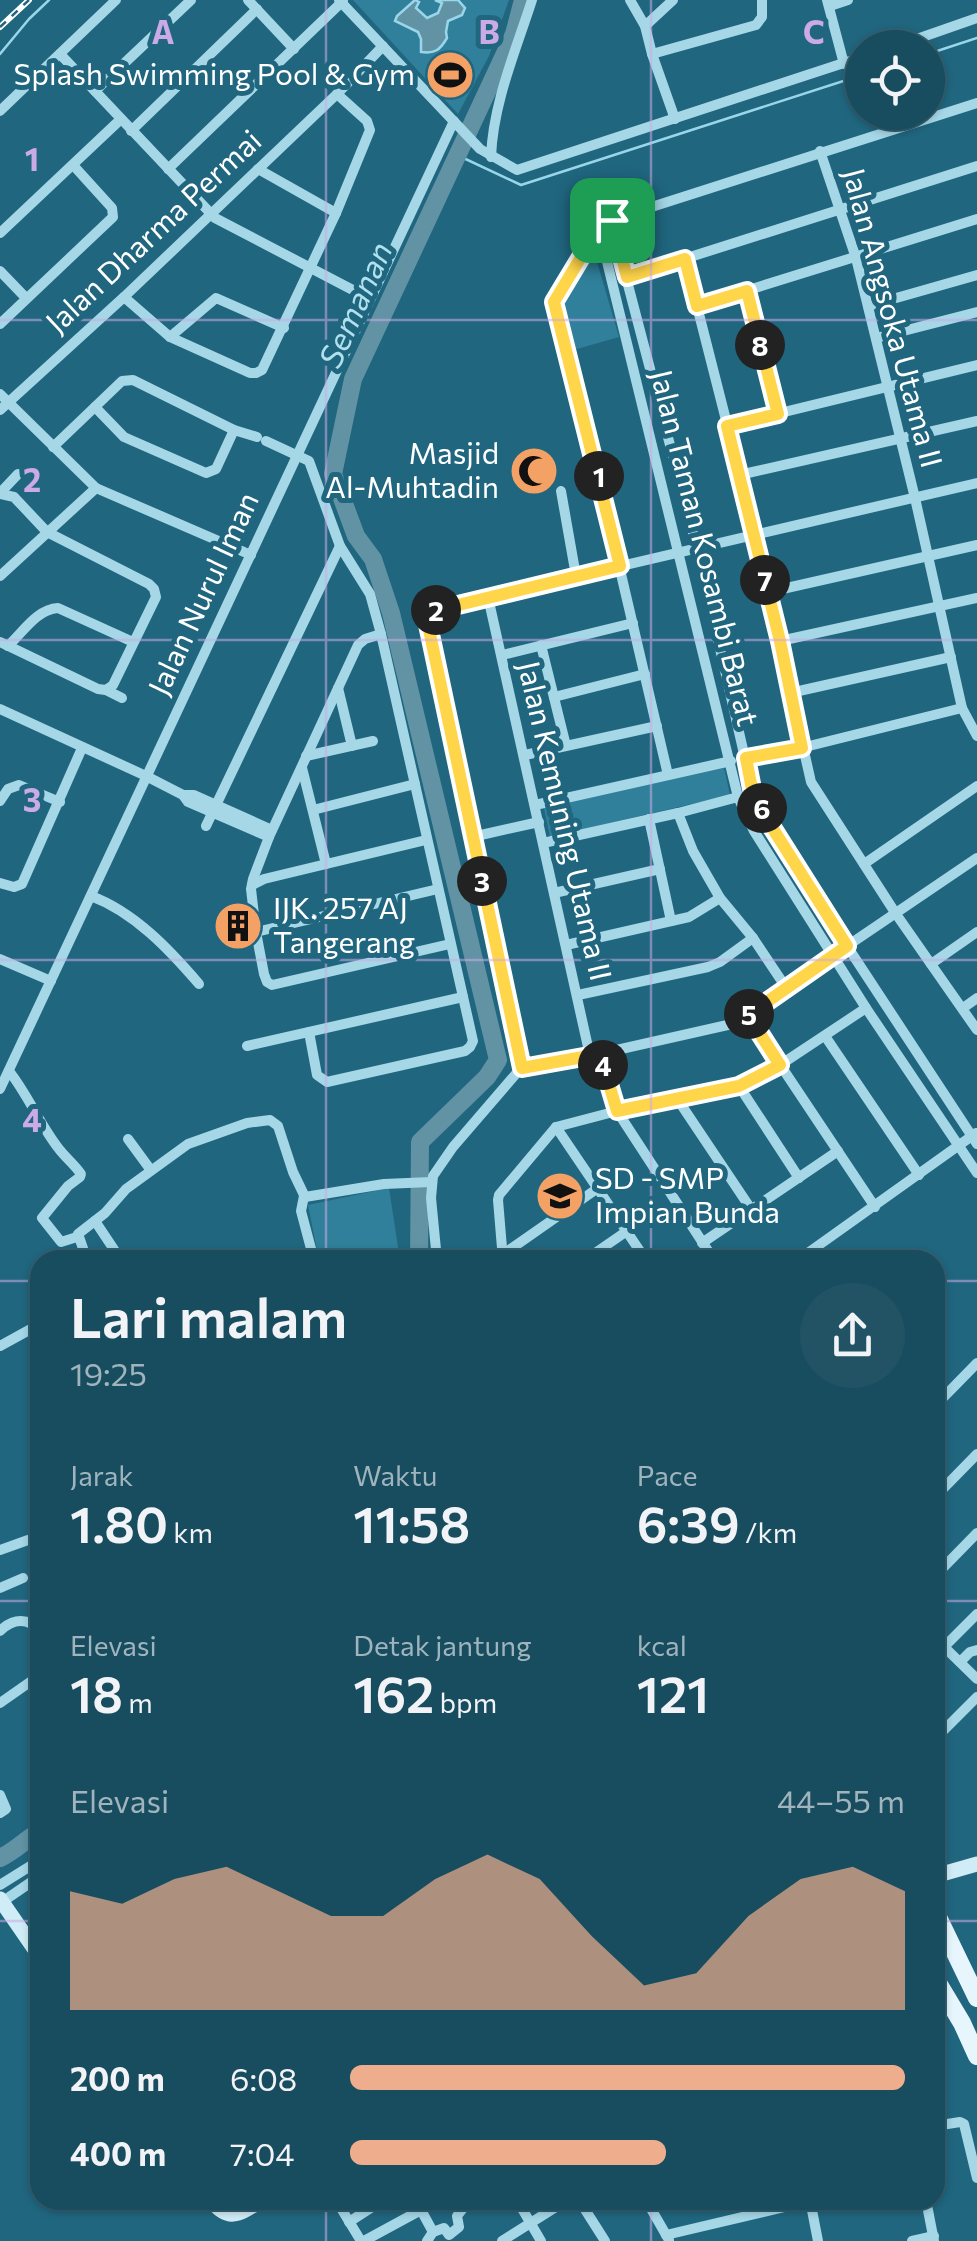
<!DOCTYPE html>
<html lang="id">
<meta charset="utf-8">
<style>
body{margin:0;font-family:Commissioner,sans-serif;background:#215365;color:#f1f3f6;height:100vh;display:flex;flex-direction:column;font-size:38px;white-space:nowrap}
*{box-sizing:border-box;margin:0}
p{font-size:32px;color:#9fb4bd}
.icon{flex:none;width:55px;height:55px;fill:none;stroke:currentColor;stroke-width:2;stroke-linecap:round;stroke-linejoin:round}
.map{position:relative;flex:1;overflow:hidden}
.panel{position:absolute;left:30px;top:1250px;width:915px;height:960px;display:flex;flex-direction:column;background:#184c5f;border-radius:30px;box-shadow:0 2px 8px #0004,0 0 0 2px #366374}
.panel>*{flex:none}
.tools{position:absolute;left:845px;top:30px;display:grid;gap:20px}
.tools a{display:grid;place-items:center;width:100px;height:100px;border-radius:50%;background:#184c5f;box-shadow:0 2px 8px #0004,0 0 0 2px #366374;font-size:50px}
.pin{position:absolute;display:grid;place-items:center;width:85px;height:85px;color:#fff;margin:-42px;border-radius:20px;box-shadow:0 5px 15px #0006}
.km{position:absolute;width:50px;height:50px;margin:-25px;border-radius:50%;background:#222;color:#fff;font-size:28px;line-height:50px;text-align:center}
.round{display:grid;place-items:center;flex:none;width:105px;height:105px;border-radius:52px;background:#215365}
.overview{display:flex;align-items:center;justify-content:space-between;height:170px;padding:0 40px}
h1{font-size:55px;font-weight:600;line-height:75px}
.stats{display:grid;grid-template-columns:repeat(3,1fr);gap:15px;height:170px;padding:10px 40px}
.stats div{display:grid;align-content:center}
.stats b{font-size:50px;font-weight:600}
.stats small{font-size:28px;font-weight:400}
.stats p{font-size:28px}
.chart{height:280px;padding:20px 40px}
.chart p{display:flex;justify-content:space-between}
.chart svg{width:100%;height:180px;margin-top:10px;fill:#eead8d;opacity:.7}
ul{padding:0 40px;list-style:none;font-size:32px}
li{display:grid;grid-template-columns:160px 120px 1fr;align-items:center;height:75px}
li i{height:25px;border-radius:12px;background:#eead8d}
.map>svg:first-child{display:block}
</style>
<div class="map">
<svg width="977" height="2241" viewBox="0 0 977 2241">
<rect width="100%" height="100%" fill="#20667f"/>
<!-- green -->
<g fill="#30809b">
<path d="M353 0H509L489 56 458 114Z"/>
<path d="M593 248 619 337 570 351 558 303Z"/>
<path d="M724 768 730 795 550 837 544 808Z"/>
<path d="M389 1188 400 1260H319L308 1205Z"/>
</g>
<!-- water -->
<path fill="#6193a5" stroke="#99d6e9" stroke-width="2.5" d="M415 0 419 2 416 8 427 18 438 13 442 3 435 0H458L465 8 462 15 448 21 446 32 447 38C440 50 435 54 421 52V39L418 32 395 21 397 16Z"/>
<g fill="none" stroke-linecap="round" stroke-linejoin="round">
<!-- stream -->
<g stroke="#99d6e9" stroke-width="2.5">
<path d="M0 54 29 19 49 0"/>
<path d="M928 54 977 38"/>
<path d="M457 155 521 185 862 75"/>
</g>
<!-- river -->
<g stroke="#6193a5" stroke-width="18">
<path d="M419 1260 420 1142 487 1077 498 1060 391 613 373 559 356 536 333 474 353 379 514 34 523 0"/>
<path d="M0 1858C15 1851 26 1839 40 1831"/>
</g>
<!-- street -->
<g stroke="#a5d7e7" stroke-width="10">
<path d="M248 0 294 49"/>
<path d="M339 0 480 149 517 170 862 57"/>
<path d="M630 0 645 26 652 54 675 119"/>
<path d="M827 0 844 64"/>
<path d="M830 6 848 0"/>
<path d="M645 26 673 0"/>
<path d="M891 48 977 18"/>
<path d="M60 54 215 218 370 299"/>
<path d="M652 54 756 25 762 17V0"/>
<path d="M95 91 191 0"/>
<path d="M0 111 116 0"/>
<path d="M131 131 257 9"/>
<path d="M820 151 856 258 915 498 962 708 977 736"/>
<path d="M491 157C493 103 516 50 532 0"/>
<path d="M168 169 343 1"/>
<path d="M258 169 336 213"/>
<path d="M611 220 697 548 752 789 768 821 847 946 977 1144"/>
<path d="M599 229 738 797 754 831 866 1008 977 1173"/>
<path d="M0 233 121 119"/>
<path d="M685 259 755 534 811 782 896 914 977 1030"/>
<path d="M0 271 26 298"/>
<path d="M627 277 977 166"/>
<path d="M747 291 777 414"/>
<path d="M124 297 170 337 250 373H256L262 370 336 213 370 130 367 121 337 94"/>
<path d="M697 306 977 219"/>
<path d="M868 306 977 275"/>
<path d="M0 324 113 217 112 208 73 165"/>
<path d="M170 337 216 298 284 328"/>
<path d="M876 338 977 312"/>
<path d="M0 394 96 488 251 555"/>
<path d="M95 407 124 437 206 473 216 469 234 430"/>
<path d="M0 410 124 297 337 94 383 46"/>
<path d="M727 426 977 365"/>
<path d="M266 441 309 461 340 546 370 594 381 634 473 1041 470 1047 465 1051 327 1082 317 1075 309 1032"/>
<path d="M53 447 122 381 133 380 234 430 257 437"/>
<path d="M739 475 977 421"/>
<path d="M561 491 576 576"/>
<path d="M0 493 18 474"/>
<path d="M0 494 14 497 47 532 149 584 154 589 156 597 113 685 106 690 98 689 0 642"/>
<path d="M0 576 96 488"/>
<path d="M769 592 977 545"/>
<path d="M488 597 590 1056"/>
<path d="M381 634 365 639 358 645 269 837 253 879 251 889 256 932 264 974 267 982 272 985 450 944"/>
<path d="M780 641 977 598"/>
<path d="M541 645 566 746"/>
<path d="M8 646C23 632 37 609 58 608L133 642"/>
<path d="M502 655 633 623"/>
<path d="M338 688 352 746"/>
<path d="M106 690 122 698"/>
<path d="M790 693 951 657"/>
<path d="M554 697 645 674"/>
<path d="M0 709 146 776 183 795 188 802 269 837"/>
<path d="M525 755 657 726"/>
<path d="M306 756 373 741"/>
<path d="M746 758 801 748 962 708"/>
<path d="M302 768 326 864"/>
<path d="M668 775 589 437 555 309 556 297 599 229 611 220 977 103"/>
<path d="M183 795H194L272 830"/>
<path d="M0 801 8 789 19 785 60 802"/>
<path d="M535 805 731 761"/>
<path d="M313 810 415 784"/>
<path d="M678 813 693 851 720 898 753 938 787 989"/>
<path d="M649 819 671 921"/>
<path d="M206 826 340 546"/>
<path d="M472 837 539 822"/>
<path d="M543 843 678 813 738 797"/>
<path d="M864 864 977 786"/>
<path d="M0 883 14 887 22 884 82 748"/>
<path d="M252 885 264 879 426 840"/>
<path d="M554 893 660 869"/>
<path d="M91 896C134 912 169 949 199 984"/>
<path d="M256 932 438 889"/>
<path d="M566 945 689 917 720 898"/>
<path d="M0 959 51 981"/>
<path d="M931 964 977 932"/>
<path d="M578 995 708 967 720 962 753 938"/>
<path d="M963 1008 977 998"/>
<path d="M747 1015 875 1207"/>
<path d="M825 1036 919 1175"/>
<path d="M247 1046 463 997"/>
<path d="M599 1054 617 1111 714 1260"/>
<path d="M521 1068 427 620 429 614 433 611 488 597 977 483"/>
<path d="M9 1071C28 1095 40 1125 59 1149 65 1157 74 1164 81 1174L80 1177 68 1186 42 1218 61 1242 77 1237"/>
<path d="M739 1086 799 1178"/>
<path d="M0 1089 454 121"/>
<path d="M678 1100 751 1209"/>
<path d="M556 1127 646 1260"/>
<path d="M128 1139 150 1169"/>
<path d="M304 1196 301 1211 314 1260"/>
<path d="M95 1221 121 1260"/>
<path d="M702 1243 838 1151"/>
<path d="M502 1255 598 1188"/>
<path d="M87 1260 78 1234 105 1213 126 1189 188 1144 247 1123 270 1120 278 1126 293 1172 305 1197 384 1184 431 1182"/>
<path d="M437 1260 431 1198 433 1176 453 1147 521 1068 590 1056 732 1024 977 858"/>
<path d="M503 1260 498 1200 499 1195 556 1127 617 1111 739 1086 780 1065 866 1008"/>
<path d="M585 1260 627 1231"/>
<path d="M798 1260 976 1133"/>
<path d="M0 1346 40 1324"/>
<path d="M935 1406 977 1363"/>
<path d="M935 1497 977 1454"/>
<path d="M0 1550 28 1540"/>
<path d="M935 1576 977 1533"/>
<path d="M0 1588 23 1578"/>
<path d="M0 1631C13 1618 29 1617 40 1632"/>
<path d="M935 1638 977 1679"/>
<path d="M935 1656 977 1614"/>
<path d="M960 1662 970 1652 977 1650"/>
<path d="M0 1703 40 1675"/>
<path d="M935 1739 977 1697"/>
<path d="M40 1790V1796"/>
<path d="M0 1795 6 1809 0 1813"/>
<path d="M0 1885 40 1860"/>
<path d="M2 1902 40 1876"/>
<path d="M935 2126 960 2122 964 2124 977 2178"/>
<path d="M336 2200 361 2241"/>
<path d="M517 2200 541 2241"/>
<path d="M579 2200 605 2241"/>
<path d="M646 2200 669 2240"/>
<path d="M810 2200 818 2241"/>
<path d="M926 2200 934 2241"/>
<path d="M349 2222 383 2200"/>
<path d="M666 2235 814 2200"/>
<path d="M364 2241 421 2210 433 2232"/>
<path d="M427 2241 433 2232 444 2228 449 2235 459 2227 457 2216 465 2206 463 2200"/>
<path d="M502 2241 567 2200"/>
<path d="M912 2241 934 2236"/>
</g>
<!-- secondary -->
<g stroke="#d0ecf6" stroke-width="15">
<path d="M935 1876 977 1864"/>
<path d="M0 1899 40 1957"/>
<path d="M211 2200C229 2224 241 2213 262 2200"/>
</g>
<!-- primary -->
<g stroke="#e7f6fd" stroke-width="18">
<path d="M935 1911 977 1998"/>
<path d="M935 1978 962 2023 977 2056"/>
</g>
<!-- rail casing -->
<g stroke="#fff" stroke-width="6">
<path id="rail" d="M0 27 29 0"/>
</g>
<!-- rail -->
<use href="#rail" stroke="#20667f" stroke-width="2.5" stroke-dasharray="8" stroke-linecap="butt"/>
</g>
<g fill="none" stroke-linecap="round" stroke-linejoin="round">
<!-- route casing -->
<g stroke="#fff" stroke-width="20">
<path id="route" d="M612 220 627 277 685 259 697 306 747 291 778 414 727 426 780 641 802 748 746 758 752 789 768 821 847 946 748 1015 780 1065 739 1086 617 1111 600 1054 522 1068 427 620 428 614 433 611 620 566 554 302 598 229Z"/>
</g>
<!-- route -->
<use href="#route" stroke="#ffd54a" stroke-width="12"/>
</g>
<!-- grid -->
<path fill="none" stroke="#caabe5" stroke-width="2.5" stroke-opacity="0.55" d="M326 0V1260M651 0V1260M0 320H977M0 640H977M0 960H977M0 1281H40M935 1281H977M0 1601H40M935 1601H977M0 1921H40M935 1921H977M326 2200V2241M651 2200V2241"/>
<!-- icons -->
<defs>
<g id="stadium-disc" transform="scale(2.5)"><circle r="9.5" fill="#f4a166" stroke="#20667f"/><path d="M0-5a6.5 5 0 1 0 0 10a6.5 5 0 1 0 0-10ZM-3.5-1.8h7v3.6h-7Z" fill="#111"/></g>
<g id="mosque-disc" transform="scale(2.5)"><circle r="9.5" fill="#f4a166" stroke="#20667f"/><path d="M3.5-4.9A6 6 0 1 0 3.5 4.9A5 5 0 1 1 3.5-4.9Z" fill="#111"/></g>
<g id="building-disc" transform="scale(2.5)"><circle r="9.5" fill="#f4a166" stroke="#20667f"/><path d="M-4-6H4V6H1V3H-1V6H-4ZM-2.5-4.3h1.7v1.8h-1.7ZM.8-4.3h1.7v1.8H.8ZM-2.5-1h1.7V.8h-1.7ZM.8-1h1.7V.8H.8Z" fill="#111"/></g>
<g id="school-disc" transform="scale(2.5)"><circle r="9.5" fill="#f4a166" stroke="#20667f"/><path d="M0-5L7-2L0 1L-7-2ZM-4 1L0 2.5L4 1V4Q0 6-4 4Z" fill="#111"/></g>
</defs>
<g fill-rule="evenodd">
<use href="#stadium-disc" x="450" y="75"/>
<use href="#mosque-disc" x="534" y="471"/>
<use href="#building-disc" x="238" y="926"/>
<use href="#school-disc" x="560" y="1196"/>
</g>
<g text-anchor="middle" stroke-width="10" stroke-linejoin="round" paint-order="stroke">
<!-- poi labels -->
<g font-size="30" fill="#fff" stroke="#20667f" text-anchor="end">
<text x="415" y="85">Splash Swimming Pool &amp; Gym</text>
<text x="499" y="464">Masjid<tspan x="499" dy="34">Al-Muhtadin</tspan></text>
<text x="273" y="919" text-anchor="start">IJK. 257 AJ<tspan x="273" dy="34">Tangerang</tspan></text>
<text x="595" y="1189" text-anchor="start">SD - SMP<tspan x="595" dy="34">Impian Bunda</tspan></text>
</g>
<!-- street labels -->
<g font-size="30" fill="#fff" stroke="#20667f">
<text transform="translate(154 232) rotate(-43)" y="10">Jalan Dharma Permai</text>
<text transform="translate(892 318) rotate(75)" y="10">Jalan Angsoka Utama II</text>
<text transform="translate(704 548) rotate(76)" y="10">Jalan Taman Kosambi Barat</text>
<text transform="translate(204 594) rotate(-65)" y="10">Jalan Nurul Iman</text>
<text transform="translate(564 821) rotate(77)" y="10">Jalan Kemuning Utama II</text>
</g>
<!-- water labels -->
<g font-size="32" font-style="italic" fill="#b1e0ef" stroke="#20667f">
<text transform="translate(356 305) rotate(-66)" y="11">Semanan</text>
</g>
</g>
<g font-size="32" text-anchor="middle" font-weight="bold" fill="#caabe5" stroke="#20667f" stroke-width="10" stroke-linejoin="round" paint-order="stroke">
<text x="163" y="44">A</text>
<text x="489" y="44">B</text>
<text x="814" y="44">C</text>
<text x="32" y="171">1</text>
<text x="32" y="492">2</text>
<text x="32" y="812">3</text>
<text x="32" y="1132">4</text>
</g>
</svg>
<div class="tools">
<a><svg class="icon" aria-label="locate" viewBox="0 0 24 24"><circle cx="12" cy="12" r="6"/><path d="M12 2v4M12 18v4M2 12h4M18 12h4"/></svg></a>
</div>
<div class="pin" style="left:612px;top:220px;background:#1e9e55"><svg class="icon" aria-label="arrive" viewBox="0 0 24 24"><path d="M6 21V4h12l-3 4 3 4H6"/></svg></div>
<b class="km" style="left:599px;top:476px">1</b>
<b class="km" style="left:436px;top:610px">2</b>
<b class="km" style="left:482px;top:881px">3</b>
<b class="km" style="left:603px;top:1065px">4</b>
<b class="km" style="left:749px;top:1014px">5</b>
<b class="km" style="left:762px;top:808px">6</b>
<b class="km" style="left:765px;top:580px">7</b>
<b class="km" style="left:760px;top:345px">8</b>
<section class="panel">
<div class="overview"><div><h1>Lari malam</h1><p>19:25</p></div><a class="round"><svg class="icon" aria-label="share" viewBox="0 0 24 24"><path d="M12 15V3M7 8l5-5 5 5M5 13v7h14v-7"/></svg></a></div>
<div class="stats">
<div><p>Jarak</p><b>1.80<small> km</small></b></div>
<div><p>Waktu</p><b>11:58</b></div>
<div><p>Pace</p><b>6:39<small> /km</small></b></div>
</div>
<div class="stats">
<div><p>Elevasi</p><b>18<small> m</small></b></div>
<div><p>Detak jantung</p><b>162<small> bpm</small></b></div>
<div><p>kcal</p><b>121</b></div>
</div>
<div class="chart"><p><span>Elevasi</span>44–55 m</p>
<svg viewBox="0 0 160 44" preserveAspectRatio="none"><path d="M0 44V15L10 18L20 12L30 9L40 15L50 21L60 21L70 12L80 6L90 12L100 26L110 38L120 35L130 21L140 12L150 9L160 15V44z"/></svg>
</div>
<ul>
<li><b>200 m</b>6:08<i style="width:100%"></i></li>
<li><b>400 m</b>7:04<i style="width:57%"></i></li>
</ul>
</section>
</div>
